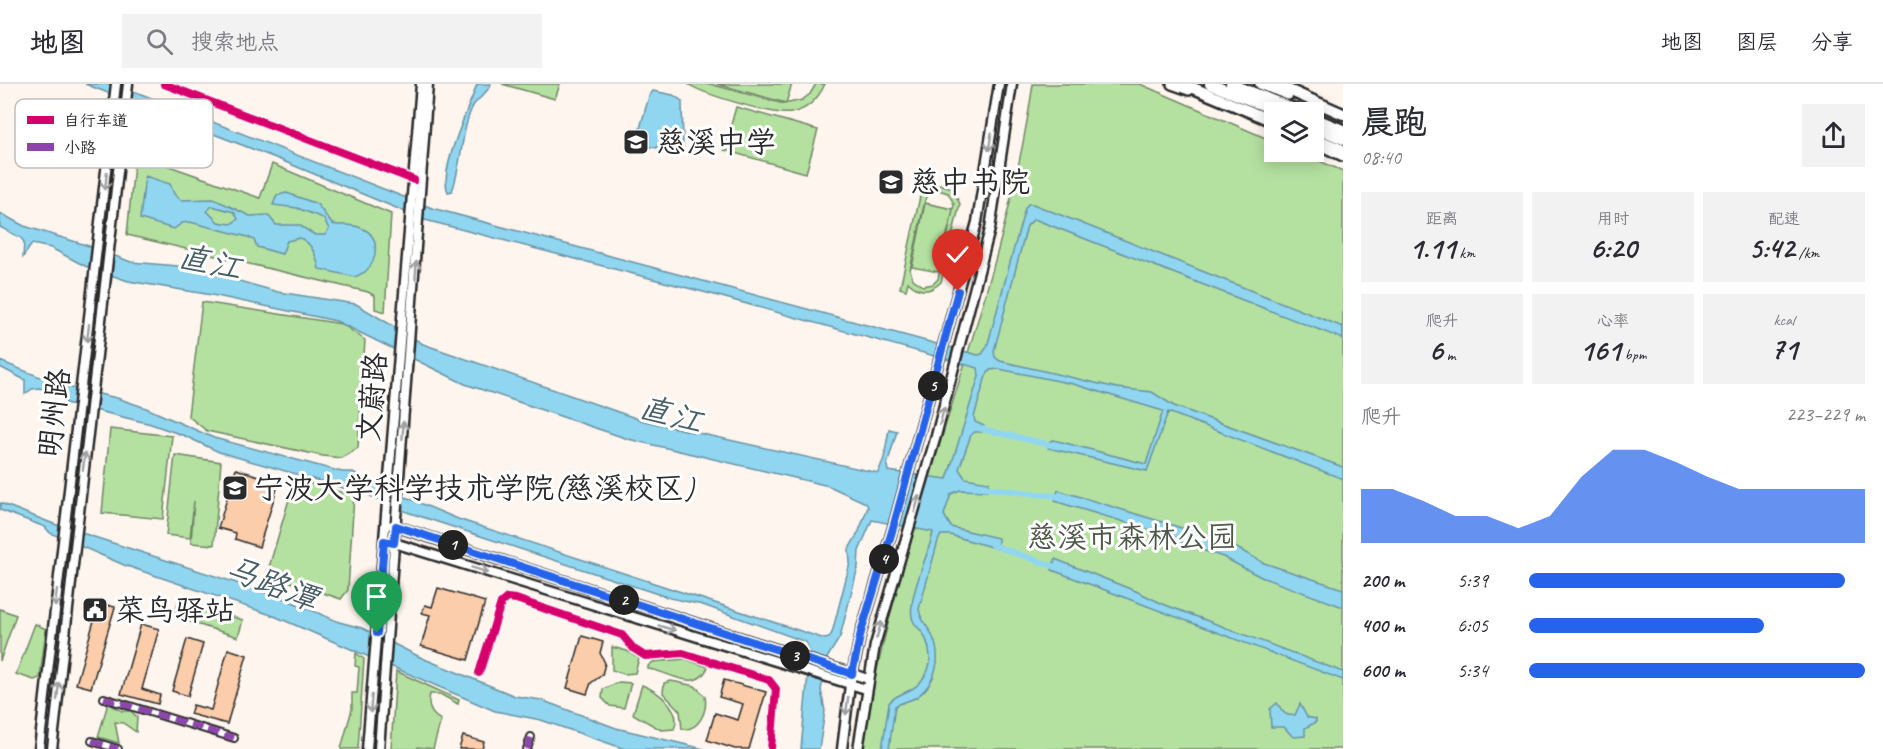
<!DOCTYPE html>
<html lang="zh">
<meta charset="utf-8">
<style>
body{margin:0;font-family:Caveat,"LXGW WenKai TC",sans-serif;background:#f2f2f3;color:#2b2b33;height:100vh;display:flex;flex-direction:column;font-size:22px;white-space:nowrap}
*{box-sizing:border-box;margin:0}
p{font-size:20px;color:#7c7c81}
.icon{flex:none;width:33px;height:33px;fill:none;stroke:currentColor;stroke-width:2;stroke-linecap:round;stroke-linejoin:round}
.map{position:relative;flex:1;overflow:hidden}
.drawer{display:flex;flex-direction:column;background:#fff;width:540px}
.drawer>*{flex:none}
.fabs{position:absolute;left:1264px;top:18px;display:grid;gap:12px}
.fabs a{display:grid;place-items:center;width:60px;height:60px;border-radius:0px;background:#fff;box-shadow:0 3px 15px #0003;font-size:30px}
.pin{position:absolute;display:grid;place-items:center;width:51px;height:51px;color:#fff;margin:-62px -26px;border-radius:50% 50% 50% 0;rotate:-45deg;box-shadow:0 0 6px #0007}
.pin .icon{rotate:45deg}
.km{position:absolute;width:30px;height:30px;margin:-15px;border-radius:50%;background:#222;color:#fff;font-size:16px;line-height:30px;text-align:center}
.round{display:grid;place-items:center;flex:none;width:63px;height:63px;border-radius:0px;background:#f2f2f3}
.summary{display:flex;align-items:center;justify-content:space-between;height:102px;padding:0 18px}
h1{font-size:33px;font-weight:700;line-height:45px}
.stats{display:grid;grid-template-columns:repeat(3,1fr);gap:9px;height:102px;padding:6px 18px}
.stats div{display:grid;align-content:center;border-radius:0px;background:#f2f2f3;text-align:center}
.stats b{font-size:30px;font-weight:700}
.stats small{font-size:16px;font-weight:400}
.stats p{font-size:16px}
.chart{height:168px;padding:12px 18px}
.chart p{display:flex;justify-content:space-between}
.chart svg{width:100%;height:108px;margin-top:6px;fill:#2563eb;opacity:.7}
ul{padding:0 18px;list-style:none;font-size:20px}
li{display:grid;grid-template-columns:96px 72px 1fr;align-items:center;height:45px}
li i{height:15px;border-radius:8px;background:#2563eb}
header{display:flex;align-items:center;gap:36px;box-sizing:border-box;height:84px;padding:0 30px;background:#fff;border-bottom:2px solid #e1e1e2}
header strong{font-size:28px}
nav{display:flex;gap:33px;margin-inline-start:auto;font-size:21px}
.search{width:420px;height:54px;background:#f2f2f3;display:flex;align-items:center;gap:15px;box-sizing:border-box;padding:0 21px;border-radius:0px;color:#7c7c81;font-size:22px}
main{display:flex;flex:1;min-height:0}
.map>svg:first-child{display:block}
</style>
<header>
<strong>地图</strong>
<div class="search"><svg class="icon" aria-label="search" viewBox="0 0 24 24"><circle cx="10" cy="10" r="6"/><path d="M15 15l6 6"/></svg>搜索地点</div>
<nav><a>地图</a><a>图层</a><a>分享</a></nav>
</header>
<main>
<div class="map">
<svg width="1343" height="665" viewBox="0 0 1343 665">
<rect width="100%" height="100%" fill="#fef5ee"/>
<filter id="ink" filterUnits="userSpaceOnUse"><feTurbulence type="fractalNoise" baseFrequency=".0167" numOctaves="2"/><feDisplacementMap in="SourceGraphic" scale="12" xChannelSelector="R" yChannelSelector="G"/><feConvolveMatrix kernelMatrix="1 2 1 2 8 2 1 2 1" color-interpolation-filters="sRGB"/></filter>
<g filter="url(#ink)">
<!-- green -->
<g fill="#b4e1a0" stroke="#708666" stroke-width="1.5" fill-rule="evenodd">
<path d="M502 0H560L555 15Z"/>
<path d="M688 0H710L784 20 802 16 810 10 816 0H825C818 15 808 26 791 29 776 32 702 10 688 0Z"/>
<path d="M717 0H792L786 19Z"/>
<path d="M1033 0H1140L1275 58V68H1298L1343 87V665H864C872 592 892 523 912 452 955 302 1011 155 1033 0Z"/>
<path d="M736 23 818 46 806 89 724 66Z"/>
<path d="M135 70 260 114 272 80 391 130 385 228 375 225V212L368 208 127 151Z"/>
<path d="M924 94 930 95 929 103 940 100 952 104 960 120 941 198C930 209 919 209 908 198L906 206 900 204ZM938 106 948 109 954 120 953 125 925 119 912 183 938 188 953 126 938 195 933 200 923 202 913 195 910 186 925 116 930 109Z"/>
<path d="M202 218 342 240 365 256 358 364 341 374 323 372 207 347 188 332Z"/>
<path d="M110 345 172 352 163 435 102 429Z"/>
<path d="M175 371 221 378 214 461 191 459 194 417 190 454 166 451Z"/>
<path d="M295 395 354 412 348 506 341 515 267 490Z"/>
<path d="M179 516 243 536 238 553 174 533Z"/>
<path d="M0 525 16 531 0 577Z"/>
<path d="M35 540 46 545 40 594 34 596 16 590Z"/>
<path d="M612 563 627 567 639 574 635 589 624 590 612 586Z"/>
<path d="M356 569 364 575 358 665H341L352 625V609H357L359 583 355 582Z"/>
<path d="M685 575 708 583C696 611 667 586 648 585V582L653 578Z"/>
<path d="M396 587 459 616 458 620 440 610H430C427 622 431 631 441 636L433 665 418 663 417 665H391Z"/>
<path d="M671 597 695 602 705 612C708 627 699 647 682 645L680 627 663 609 664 599Z"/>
<path d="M619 598 631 599 624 624 610 622 602 614 603 605Z"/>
<path d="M642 601C658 607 683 626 674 645L661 646 633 630Z"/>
<path d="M108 619 122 627H131L137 633 136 648 123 639 115 638 119 659 98 653Z"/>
</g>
<!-- water -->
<g fill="#90d6f1" stroke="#6892a2" stroke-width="1.5" fill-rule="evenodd">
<path d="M85 0H111L136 8 432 124 978 271 982 270 987 263 1025 124 1028 120H1033L1343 243V255L1034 135 1027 142 994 267 995 273 1000 277 1117 304 1152 308 1174 322 1343 383V395L1168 328 1147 387 1048 364 1050 357 1054 356 1146 380 1163 327 1073 300 999 285 990 286 986 292 974 333 975 338 984 342 982 348H975L971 351 959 385 965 394 989 398 987 407 960 406 951 410 944 431 951 443 998 454V465L950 451H941L938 457 919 525C920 535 926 540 931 549 943 572 937 598 917 613 910 617 902 618 895 622L889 665H882L889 619C898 606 915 612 927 588 933 577 929 558 922 548 918 543 913 540 912 533 908 513 929 470 933 448L872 436 859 467 858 483 840 553 827 574 821 606 825 627 819 665H801L810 568 806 558 703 521 670 514 407 428 368 411 219 368 185 352 151 340 66 319 63 313 40 304 32 305 25 310V296L0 283V277L63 302 117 314 146 324 214 354 342 388H353L372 399 458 435 825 555 829 554 832 549 850 479 849 465 859 447 868 423 866 419 829 402 628 355 465 300 336 237 212 211 128 197 85 182 51 164 32 160 23 173 24 158 21 154 0 143V129L24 142 86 161 131 178 190 183 278 208 356 220 423 260 644 337 878 389 884 374 889 345 897 347 887 381 888 387 947 395 979 292 978 284 711 210 425 136 278 75Z"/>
<path d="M477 0H491C487 10 478 14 473 22 461 45 462 81 452 107L448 108C438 87 470 22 477 0Z"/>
<path d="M653 7 673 11 682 17 683 65 679 68 658 61 657 64 639 61 637 55 649 12Z"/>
<path d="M145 92 170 100 174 110 181 116 214 115 250 132 268 131 276 141H299L315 151H325L329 145 323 134 297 124 273 121 277 111 287 109 317 120 332 140C341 142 352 140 361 144 381 151 378 176 365 188L355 193 319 185C317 174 312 159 300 154L287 157 282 170 257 163 254 156 248 153 190 138 182 139 174 145 140 135ZM212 122 234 128 238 135 231 140 218 138 207 127Z"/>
<path d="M1058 406 1224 457 1264 479 1343 505V523L1261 493 1223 473 1174 457 1175 453 1064 420 1055 417Z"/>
<path d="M0 419 54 440 283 514 339 538 362 544 422 574 515 612 541 616 616 644 704 665H625L541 636 495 627 274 532 124 481 50 449 45 443 0 426Z"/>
<path d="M1055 475 1138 508 1163 520 1343 588V596L1052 486Z"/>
<path d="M1277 619C1283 627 1284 633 1295 631L1300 620 1307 633 1316 635V638L1305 644V652L1293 653 1284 643H1271L1270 625Z"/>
</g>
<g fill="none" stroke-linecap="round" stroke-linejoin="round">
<!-- canal -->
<g stroke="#90d6f1" stroke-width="6">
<path d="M978 344 1055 362"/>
<path d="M981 403 1063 413"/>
<path d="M992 461 1059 484"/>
</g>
</g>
<!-- building -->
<g fill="#fbcdaa" stroke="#2b2b2b" stroke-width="1.5">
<path d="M236 385 279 398 259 463 235 455 236 449 218 444Z"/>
<path d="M438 504 485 518 468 576 421 562 430 531 422 529 425 521 432 523Z"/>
<path d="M99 519 115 523 91 604 76 600Z"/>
<path d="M141 540 159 545 142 605 160 611 158 620 121 610Z"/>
<path d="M582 552 603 558 600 569 605 579 602 591 591 599 587 610 567 604Z"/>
<path d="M187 555 203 560 188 612 172 607Z"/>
<path d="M228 565 247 571 227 640 190 630 193 621 211 626Z"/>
<path d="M724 596 766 608 749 665H735L707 656 715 629 738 636 743 620 719 613Z"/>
<path d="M463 652 484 658 482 665H459Z"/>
</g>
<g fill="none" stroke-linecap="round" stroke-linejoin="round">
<!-- street casing -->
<g stroke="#2b2b2b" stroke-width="10">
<g id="street">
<path d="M164 0 414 96"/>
<path d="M479 589 501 519 507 514 516 515 622 551 634 565 645 572 683 569 769 596 776 605 771 665"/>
<path d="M104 614 234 654"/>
<path d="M92 657 118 665"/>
<path d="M527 665 531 653"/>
</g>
</g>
<!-- secondary casing -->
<g stroke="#2b2b2b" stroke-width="13">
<g id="secondary">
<path d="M392 441 868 595"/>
<path d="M391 458 866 605"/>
<path d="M39 665 116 0"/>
<path d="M52 665 128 0"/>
<path d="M367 665 421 0"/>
<path d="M379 665 428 0"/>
<path d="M842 665 850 601 861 548 893 444 977 138 999 0"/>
<path d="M858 665 875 561 936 352 990 145 1012 0"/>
</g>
</g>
<!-- primary casing -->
<g stroke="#2b2b2b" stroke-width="14">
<g id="primary">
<path d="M1172 0 1189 6"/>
<path d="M1260 0 1288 11"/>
<path d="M1322 62 1343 72"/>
</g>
</g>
<!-- highway casing -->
<g stroke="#2b2b2b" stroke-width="15">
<g id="highway">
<path d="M1184 0 1275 38"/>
<path d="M1210 0 1280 28"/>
<path d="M1231 0 1301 28"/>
<path d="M1275 0 1343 30"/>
<path d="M1314 34 1343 46"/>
<path d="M1314 43 1343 55"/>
<path d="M1314 54 1343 66"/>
</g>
</g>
<!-- street -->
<use href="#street" stroke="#fff" stroke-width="6"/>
<!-- secondary -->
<use href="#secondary" stroke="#fff" stroke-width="8"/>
<!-- primary -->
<use href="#primary" stroke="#fff" stroke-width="9"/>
<!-- highway -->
<use href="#highway" stroke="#fff" stroke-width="10"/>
<!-- quiet -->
<g stroke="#8e44ad" stroke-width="6" stroke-dasharray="12 6" stroke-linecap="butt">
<path d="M104 614 234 654"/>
<path d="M92 657 118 665"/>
<path d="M527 665 531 653"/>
</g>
<!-- cycleway casing -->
<g stroke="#fff" stroke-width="11">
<g id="cycleway">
<path d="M164 0 414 96"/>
<path d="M479 589 501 519 507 514 516 515 622 551 634 565 645 572 683 569 769 596 776 605 771 665"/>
</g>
</g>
<!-- cycleway -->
<use href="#cycleway" stroke="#d6006c" stroke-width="8"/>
</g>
<!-- one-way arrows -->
<defs><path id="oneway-shaft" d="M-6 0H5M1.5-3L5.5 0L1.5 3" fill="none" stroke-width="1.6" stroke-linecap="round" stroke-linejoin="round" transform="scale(1.5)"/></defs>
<g stroke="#a0a0a0">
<use href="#oneway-shaft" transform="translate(990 58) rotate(99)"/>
<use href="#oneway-shaft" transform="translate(106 97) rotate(96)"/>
<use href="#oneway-shaft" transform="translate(416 186) rotate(-86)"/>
<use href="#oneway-shaft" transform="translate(88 249) rotate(97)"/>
<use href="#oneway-shaft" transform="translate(942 332) rotate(-75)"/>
<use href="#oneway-shaft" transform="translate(403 346) rotate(-86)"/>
<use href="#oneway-shaft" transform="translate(84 377) rotate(-83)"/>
<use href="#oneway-shaft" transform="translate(917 420) rotate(-74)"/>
<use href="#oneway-shaft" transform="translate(480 486) rotate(17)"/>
<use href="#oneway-shaft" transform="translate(56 514) rotate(96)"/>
<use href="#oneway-shaft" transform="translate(667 544) rotate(17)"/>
<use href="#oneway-shaft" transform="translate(879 546) rotate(-73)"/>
<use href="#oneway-shaft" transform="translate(58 607) rotate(-84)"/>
<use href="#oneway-shaft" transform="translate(371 620) rotate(95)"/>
<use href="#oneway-shaft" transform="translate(847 622) rotate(97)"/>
</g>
</g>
<g fill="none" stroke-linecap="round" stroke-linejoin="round" filter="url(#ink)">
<!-- route casing -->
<g stroke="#fff" stroke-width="12">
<path id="route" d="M377 549 384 457 394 459 396 442 852 590 861 548 893 444 958 207"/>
</g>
<!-- route -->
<use href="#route" stroke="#2563eb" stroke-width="8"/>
</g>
<!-- icons -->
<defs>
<g id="school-square" transform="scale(1.35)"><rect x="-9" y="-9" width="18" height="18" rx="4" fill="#2b2b2b" stroke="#fff"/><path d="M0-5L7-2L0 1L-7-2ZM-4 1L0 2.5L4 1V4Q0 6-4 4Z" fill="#fff"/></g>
<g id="university-square" transform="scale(1.35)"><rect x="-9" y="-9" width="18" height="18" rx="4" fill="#2b2b2b" stroke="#fff"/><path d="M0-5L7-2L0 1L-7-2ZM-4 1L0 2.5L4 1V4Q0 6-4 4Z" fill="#fff"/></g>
<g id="civic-square" transform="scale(1.35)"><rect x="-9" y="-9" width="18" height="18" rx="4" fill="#2b2b2b" stroke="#fff"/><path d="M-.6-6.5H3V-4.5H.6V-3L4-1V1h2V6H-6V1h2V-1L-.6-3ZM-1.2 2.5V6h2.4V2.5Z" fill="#fff"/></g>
</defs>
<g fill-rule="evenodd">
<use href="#school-square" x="636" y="58"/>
<use href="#school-square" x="891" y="98"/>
<use href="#university-square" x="235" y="404"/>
<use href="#civic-square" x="95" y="526"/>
</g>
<g text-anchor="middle" stroke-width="6" stroke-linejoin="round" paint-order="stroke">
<!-- poi labels -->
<g font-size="30" fill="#2b2b2b" stroke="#fff" text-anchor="start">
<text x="656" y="68">慈溪中学</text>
<text x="910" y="108">慈中书院</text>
<text x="254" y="414">宁波大学科学技术学院(慈溪校区)</text>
<text x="115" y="536">菜鸟驿站</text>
</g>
<!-- street labels -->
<g font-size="30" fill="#2b2b2b" stroke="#fff">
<text transform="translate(372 313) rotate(-85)" y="10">文蔚路</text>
<text transform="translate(54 329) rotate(-83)" y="10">明州路</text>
</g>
<!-- park labels -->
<g font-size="30" fill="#4d5848" stroke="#fff">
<text x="1132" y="463">慈溪市森林公园</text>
</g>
<!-- water labels -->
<g font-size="32" font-style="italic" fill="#495e66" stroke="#fff">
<text transform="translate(210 178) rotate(12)" y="11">直江</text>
<text transform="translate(671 330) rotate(15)" y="11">直江</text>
<text transform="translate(272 499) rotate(21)" y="11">马路潭</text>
</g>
</g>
<!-- legend -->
<rect x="15" y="15" width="198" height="69" rx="9" fill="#fff" stroke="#bfbfbf" stroke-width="1.5"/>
<rect x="27" y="32" width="27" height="8" fill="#d6006c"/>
<rect x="27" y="59" width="27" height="8" fill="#8e44ad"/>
<g font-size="16" fill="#2b2b2b">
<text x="64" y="42">自行车道</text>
<text x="64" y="69">小路</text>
</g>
</svg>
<div class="fabs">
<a><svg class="icon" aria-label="layers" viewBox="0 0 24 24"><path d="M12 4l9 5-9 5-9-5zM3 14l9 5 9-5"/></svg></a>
</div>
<div class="pin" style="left:377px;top:549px;background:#1e9e55"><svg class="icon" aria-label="arrive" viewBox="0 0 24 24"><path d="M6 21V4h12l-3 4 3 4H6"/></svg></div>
<div class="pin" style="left:958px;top:207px;background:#d93025"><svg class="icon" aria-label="check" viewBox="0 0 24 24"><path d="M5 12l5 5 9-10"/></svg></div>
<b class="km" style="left:453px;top:461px">1</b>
<b class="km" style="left:624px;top:516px">2</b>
<b class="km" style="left:795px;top:572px">3</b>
<b class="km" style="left:884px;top:475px">4</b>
<b class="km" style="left:933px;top:302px">5</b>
</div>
<section class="drawer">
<div class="summary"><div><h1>晨跑</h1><p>08:40</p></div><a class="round"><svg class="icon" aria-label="share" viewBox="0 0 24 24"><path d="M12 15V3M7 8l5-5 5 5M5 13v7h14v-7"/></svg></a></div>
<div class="stats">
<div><p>距离</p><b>1.11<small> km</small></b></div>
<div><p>用时</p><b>6:20</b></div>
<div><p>配速</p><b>5:42<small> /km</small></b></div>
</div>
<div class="stats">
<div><p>爬升</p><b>6<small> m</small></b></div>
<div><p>心率</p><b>161<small> bpm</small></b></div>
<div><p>kcal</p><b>71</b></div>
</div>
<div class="chart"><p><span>爬升</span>223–229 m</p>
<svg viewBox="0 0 160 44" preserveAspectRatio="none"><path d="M0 44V22L10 22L20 27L30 33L40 33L50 38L60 33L70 17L80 6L90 6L100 11L110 17L120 22L130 22L140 22L150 22L160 22V44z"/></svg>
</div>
<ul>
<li><b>200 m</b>5:39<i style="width:94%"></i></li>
<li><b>400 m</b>6:05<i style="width:70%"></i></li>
<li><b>600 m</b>5:34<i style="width:100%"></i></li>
</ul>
</section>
</main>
